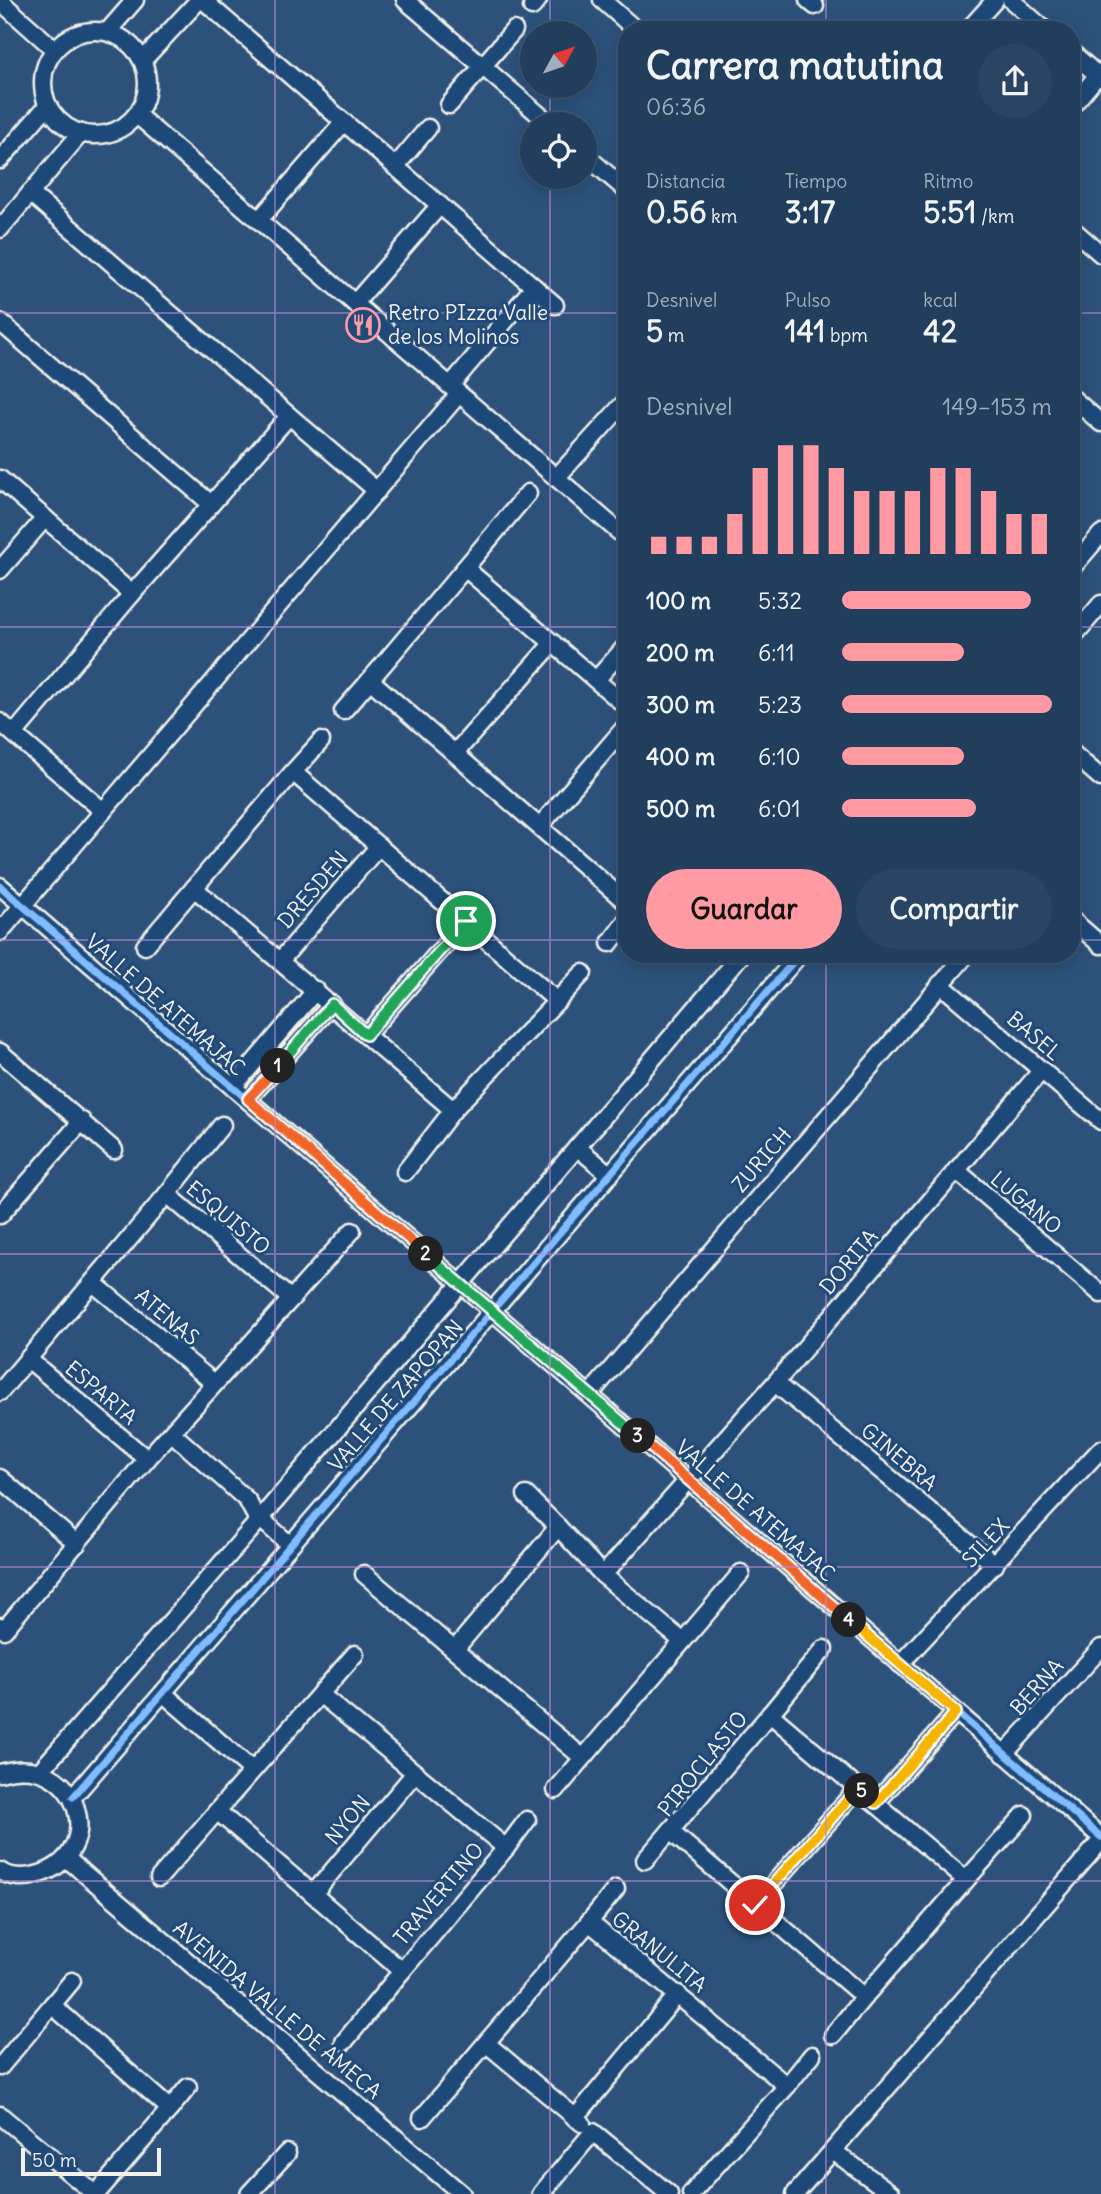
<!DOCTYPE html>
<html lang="es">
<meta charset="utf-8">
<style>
body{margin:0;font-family:Delius,sans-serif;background:#294563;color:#f1f3f6;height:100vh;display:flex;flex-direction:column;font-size:26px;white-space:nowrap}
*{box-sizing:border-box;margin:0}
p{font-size:23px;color:#a2aebc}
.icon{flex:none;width:38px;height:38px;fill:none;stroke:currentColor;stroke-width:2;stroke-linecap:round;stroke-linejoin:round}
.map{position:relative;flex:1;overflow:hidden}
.panel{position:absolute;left:618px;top:21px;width:462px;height:942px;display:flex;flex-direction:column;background:#213e5d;border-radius:28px;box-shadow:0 4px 18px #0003,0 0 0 2px #3e5772}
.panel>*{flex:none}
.needle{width:46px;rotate:50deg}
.buttons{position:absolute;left:520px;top:21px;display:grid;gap:14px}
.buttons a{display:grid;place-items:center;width:77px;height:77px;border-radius:50%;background:#213e5d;box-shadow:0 4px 18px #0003,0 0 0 2px #3e5772;font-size:35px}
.scale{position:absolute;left:21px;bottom:18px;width:140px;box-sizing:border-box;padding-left:7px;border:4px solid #f4f1e8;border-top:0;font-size:19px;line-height:24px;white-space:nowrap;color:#f4f1e8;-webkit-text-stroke:5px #1f4a7a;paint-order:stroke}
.pin{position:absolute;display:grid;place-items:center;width:60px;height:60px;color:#fff;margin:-30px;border:4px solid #fff;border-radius:50%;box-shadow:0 2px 7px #0007}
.km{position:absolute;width:35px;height:35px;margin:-18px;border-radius:50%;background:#222;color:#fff;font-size:19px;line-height:35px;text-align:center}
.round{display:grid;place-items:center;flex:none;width:74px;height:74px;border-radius:37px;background:#294563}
.summary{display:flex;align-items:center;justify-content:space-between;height:119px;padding:0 28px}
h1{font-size:38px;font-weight:700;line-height:52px}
.figures{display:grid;grid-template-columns:repeat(3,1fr);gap:10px;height:119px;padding:7px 28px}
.figures div{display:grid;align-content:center}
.figures b{font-size:30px;font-weight:700}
.figures small{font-size:19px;font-weight:400}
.figures p{font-size:19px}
.chart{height:196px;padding:14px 28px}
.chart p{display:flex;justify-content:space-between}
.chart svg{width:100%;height:126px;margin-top:7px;stroke:#ff9aa2;stroke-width:6}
.button{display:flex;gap:14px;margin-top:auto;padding:14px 28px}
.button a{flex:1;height:80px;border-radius:42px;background:#ff9aa2;color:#111;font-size:28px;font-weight:700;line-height:80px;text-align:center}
.button a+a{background:#294563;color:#f1f3f6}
ul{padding:0 28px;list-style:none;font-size:23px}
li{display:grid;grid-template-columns:112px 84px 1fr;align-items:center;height:52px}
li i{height:18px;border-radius:9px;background:#ff9aa2}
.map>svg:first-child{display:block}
</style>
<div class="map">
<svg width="1101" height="2194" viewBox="0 0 1101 2194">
<rect width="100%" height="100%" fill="#2c527c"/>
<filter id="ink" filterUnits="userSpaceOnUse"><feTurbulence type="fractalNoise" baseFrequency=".0143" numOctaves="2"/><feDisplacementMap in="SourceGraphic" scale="14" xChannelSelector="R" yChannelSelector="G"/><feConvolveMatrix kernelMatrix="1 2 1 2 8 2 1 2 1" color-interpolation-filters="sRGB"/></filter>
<g filter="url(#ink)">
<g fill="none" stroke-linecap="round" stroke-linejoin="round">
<!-- street casing -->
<g stroke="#f4f1e8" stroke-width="21">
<g id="street">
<path d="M203 0 555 305"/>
<path d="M405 0 550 124"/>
<path d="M602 0 636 30"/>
<path d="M808 0 815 6"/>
<path d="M1011 0 1045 30"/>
<path d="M0 1 54 49"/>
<path d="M532 7 538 0"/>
<path d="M968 30 995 0"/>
<circle cx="95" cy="83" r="52"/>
<path d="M108 31 135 0"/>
<path d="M1071 52 1101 78"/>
<path d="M143 60 199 0"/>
<path d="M449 105 514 30"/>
<path d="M1071 107 1098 75"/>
<path d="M137 115 626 538"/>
<path d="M584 154 626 190"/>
<path d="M0 160 48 105"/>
<path d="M395 167 428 128"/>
<path d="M30 193 377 491"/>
<path d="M259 220 344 122"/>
<path d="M1071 228 1101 254"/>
<path d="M0 229 81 133"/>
<path d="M355 303 440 205"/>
<path d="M0 322 211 504"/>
<path d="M450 386 534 287"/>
<path d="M1071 397 1101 423"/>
<path d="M556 478 626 401"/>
<path d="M0 479 132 594"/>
<path d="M465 568 528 493"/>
<path d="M1071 569 1101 534"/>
<path d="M0 570 45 518"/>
<path d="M1071 639 1101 604"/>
<path d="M596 680 626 646"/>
<path d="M626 706 465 568 370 680 626 902"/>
<path d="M343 711 370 680"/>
<path d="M0 722 103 811"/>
<path d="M14 734 132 594 289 416"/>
<path d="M1071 752 1101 778"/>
<path d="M455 753 553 643"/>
<path d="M293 772 557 1001 453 1110 194 888Z"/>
<path d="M293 772 321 741"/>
<path d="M540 826 626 726"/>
<path d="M0 886 1101 1837"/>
<path d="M1071 919 1101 945"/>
<path d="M0 932 459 394"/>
<path d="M610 943 626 921"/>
<path d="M145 946 194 888"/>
<path d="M280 961 379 846"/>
<path d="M940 984 1101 1121"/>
<path d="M557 1001 583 973"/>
<path d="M366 1035 466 921"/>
<path d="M0 1052 114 1150"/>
<path d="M233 1087 316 990"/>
<path d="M248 1099 332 1004"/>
<path d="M577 1147 610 1175"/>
<path d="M956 1170 1101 1294"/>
<path d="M405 1172 453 1110"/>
<path d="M167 1194 222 1125"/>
<path d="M0 1215 82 1121"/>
<path d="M93 1283 214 1383"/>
<path d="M291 1299 352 1231"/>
<path d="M28 1359 147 1459"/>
<path d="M775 1383 995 1565"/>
<path d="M0 1392 167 1194 291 1299 147 1459 4 1630 0 1626"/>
<path d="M590 1394 967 954"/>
<path d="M172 1433 247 1500 254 1513 289 1544"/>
<path d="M0 1478 77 1544"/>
<path d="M526 1495 558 1527"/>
<path d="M364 1574 582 1757"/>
<path d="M603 1575 775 1383 1042 1070"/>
<path d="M456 1648 558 1527 603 1575 681 1640"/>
<path d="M900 1664 1101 1449"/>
<path d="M164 1694 252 1770"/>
<path d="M320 1694 506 1848 402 1971 217 1811Z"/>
<path d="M320 1694 355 1654"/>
<path d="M770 1714 966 1880 864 1997 670 1831Z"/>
<path d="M770 1714 824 1649"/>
<path d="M1004 1754 1101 1648"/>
<path d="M41 1770 261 1518 742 954"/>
<path d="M0 1773C80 1749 110 1856 36 1875 25 1878 10 1878 0 1871"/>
<path d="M556 1790 741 1573"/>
<path d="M73 1797 800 954"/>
<path d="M876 1803 956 1712"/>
<path d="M506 1848 527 1820"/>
<path d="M66 1858 462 2194"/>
<path d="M645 1860 670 1831"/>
<path d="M159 1878 217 1811"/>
<path d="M966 1880 1024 1815"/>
<path d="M313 1894 415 1773"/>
<path d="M755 1905 858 1788"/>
<path d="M589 1922 616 1889"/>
<path d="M52 2005 72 1981"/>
<path d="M833 2035 864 1997"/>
<path d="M344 2042 402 1971"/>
<path d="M487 2044 582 2123"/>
<path d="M0 2067 52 2005 170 2109 96 2194"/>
<path d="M787 2086 812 2055"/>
<path d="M170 2109 188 2087"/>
<path d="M0 2115 95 2194"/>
<path d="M422 2118 589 1922 787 2086 691 2194"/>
<path d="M575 2118 678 1994"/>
<path d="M833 2151 892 2194"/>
<path d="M249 2194 287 2153"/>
<path d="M541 2194 593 2132 669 2194"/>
<path d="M795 2194 1101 1841"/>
</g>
</g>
<!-- street -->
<use href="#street" stroke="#1f4a7a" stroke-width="16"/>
<!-- cycleway casing -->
<g stroke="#1f4a7a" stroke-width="11">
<g id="cycleway">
<path d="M0 886 1101 1837"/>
<path d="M73 1797 800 954"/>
</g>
</g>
<!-- cycleway -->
<use href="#cycleway" stroke="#80bcff" stroke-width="7"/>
</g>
</g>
<g fill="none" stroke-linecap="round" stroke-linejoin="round" filter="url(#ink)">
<!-- split-1 casing -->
<g stroke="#fff" stroke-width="14">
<path id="split-1" d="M278 1066 332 1004 366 1035 466 921"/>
</g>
<!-- split-2 casing -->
<g stroke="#fff" stroke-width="14">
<path id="split-2" d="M278 1066 248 1099 426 1254"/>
</g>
<!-- split-3 casing -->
<g stroke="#fff" stroke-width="14">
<path id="split-3" d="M426 1254 638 1436"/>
</g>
<!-- split-4 casing -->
<g stroke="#fff" stroke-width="14">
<path id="split-4" d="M638 1436 849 1620"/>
</g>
<!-- split-5 casing -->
<g stroke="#fff" stroke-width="14">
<path id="split-5" d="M849 1620 956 1712 876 1803 862 1791"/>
</g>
<!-- split-6 casing -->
<g stroke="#fff" stroke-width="14">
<path id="split-6" d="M755 1905 858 1788 862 1791"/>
</g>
<!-- split-1 -->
<use href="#split-1" stroke="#22a559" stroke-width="9"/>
<!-- split-2 -->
<use href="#split-2" stroke="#f0652b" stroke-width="9"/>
<!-- split-3 -->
<use href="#split-3" stroke="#22a559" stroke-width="9"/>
<!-- split-4 -->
<use href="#split-4" stroke="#f0652b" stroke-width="9"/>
<!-- split-5 -->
<use href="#split-5" stroke="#f5b400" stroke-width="9"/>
<!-- split-6 -->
<use href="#split-6" stroke="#f5b400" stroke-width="9"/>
</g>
<!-- grid -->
<path fill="none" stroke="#b88ed4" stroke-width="2" stroke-opacity="0.55" d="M275 0V2194M550 0V33M826 0V30M550 86V124M550 177V2194M0 313H626M1071 313H1101M0 627H626M1071 627H1101M0 940H626M1071 940H1101M826 954V2194M0 1254H1101M0 1567H1101M0 1881H1101"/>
<!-- icons -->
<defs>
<g id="restaurant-ring" transform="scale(1.75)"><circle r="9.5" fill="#1f4a7a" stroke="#ff9aa2" stroke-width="1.5"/><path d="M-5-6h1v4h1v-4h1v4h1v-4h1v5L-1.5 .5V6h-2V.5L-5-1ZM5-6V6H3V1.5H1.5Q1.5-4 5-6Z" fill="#ff9aa2"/></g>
</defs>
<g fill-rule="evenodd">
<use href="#restaurant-ring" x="363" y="325"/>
</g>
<g text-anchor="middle" stroke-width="6" stroke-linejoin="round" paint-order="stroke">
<!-- poi labels -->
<g font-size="21" fill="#f4f1e8" stroke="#1f4a7a" text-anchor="start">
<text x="388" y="320">Retro PIzza Valle<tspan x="388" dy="24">de los Molinos</tspan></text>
</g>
<!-- street labels -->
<g font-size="21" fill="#f4f1e8" stroke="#1f4a7a">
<text transform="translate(313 890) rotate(-49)" y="7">DRESDEN</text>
<text transform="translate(165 1005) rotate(41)" y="7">VALLE DE ATEMAJAC</text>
<text transform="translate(1034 1036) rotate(40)" y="7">BASEL</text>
<text transform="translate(762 1160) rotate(-49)" y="7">ZURICH</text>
<text transform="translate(1026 1203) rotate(40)" y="7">LUGANO</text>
<text transform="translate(228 1218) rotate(40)" y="7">ESQUISTO</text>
<text transform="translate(849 1262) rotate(-50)" y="7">DORITA</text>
<text transform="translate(167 1317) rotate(40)" y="7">ATENAS</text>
<text transform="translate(101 1393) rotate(40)" y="7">ESPARTA</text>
<text transform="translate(396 1396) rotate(-49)" y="7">VALLE DE ZAPOPAN</text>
<text transform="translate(899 1457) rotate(40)" y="7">GINEBRA</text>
<text transform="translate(755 1511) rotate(41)" y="7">VALLE DE ATEMAJAC</text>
<text transform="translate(986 1543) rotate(-47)" y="7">SILEX</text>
<text transform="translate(1037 1687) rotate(-48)" y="7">BERNA</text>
<text transform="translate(703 1764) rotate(-51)" y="7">PIROCLASTO</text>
<text transform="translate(348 1820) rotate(-50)" y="7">NYON</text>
<text transform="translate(439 1894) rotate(-50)" y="7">TRAVERTINO</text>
<text transform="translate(659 1952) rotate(39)" y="7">GRANULITA</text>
<text transform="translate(277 2010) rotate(40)" y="7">AVENIDA VALLE DE AMECA</text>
</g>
</g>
</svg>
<div class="buttons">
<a><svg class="needle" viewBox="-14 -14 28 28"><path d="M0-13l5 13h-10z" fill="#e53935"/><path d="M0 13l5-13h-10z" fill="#a2aebc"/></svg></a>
<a><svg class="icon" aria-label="locate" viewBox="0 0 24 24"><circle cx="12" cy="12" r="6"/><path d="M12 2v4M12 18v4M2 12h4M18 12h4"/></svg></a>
</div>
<div class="scale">50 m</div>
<div class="pin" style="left:466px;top:921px;background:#1e9e55"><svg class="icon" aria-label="arrive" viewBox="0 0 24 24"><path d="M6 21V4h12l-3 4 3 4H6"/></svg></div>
<div class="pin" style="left:755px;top:1905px;background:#d93025"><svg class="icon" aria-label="check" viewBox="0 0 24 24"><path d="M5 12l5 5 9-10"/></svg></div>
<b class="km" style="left:278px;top:1066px">1</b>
<b class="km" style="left:426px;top:1254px">2</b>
<b class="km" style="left:638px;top:1436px">3</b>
<b class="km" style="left:849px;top:1620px">4</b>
<b class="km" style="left:862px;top:1791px">5</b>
<section class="panel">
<div class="summary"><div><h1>Carrera matutina</h1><p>06:36</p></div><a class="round"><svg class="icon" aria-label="share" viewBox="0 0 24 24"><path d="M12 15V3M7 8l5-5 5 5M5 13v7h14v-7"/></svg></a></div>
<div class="figures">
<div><p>Distancia</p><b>0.56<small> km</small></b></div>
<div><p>Tiempo</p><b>3:17</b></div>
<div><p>Ritmo</p><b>5:51<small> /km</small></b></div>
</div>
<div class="figures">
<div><p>Desnivel</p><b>5<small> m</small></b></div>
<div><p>Pulso</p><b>141<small> bpm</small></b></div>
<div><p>kcal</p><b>42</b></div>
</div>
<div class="chart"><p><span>Desnivel</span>149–153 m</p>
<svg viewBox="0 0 160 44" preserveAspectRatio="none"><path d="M5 44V38M15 44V38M25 44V38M35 44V30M45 44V14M55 44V6M65 44V6M75 44V14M85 44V22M95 44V22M105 44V22M115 44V14M125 44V14M135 44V22M145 44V30M155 44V30"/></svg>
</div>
<ul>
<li><b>100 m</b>5:32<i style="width:90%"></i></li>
<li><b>200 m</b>6:11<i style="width:58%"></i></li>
<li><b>300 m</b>5:23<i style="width:100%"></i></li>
<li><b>400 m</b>6:10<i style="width:58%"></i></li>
<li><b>500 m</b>6:01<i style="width:64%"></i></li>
</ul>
<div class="button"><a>Guardar</a><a>Compartir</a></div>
</section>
</div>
